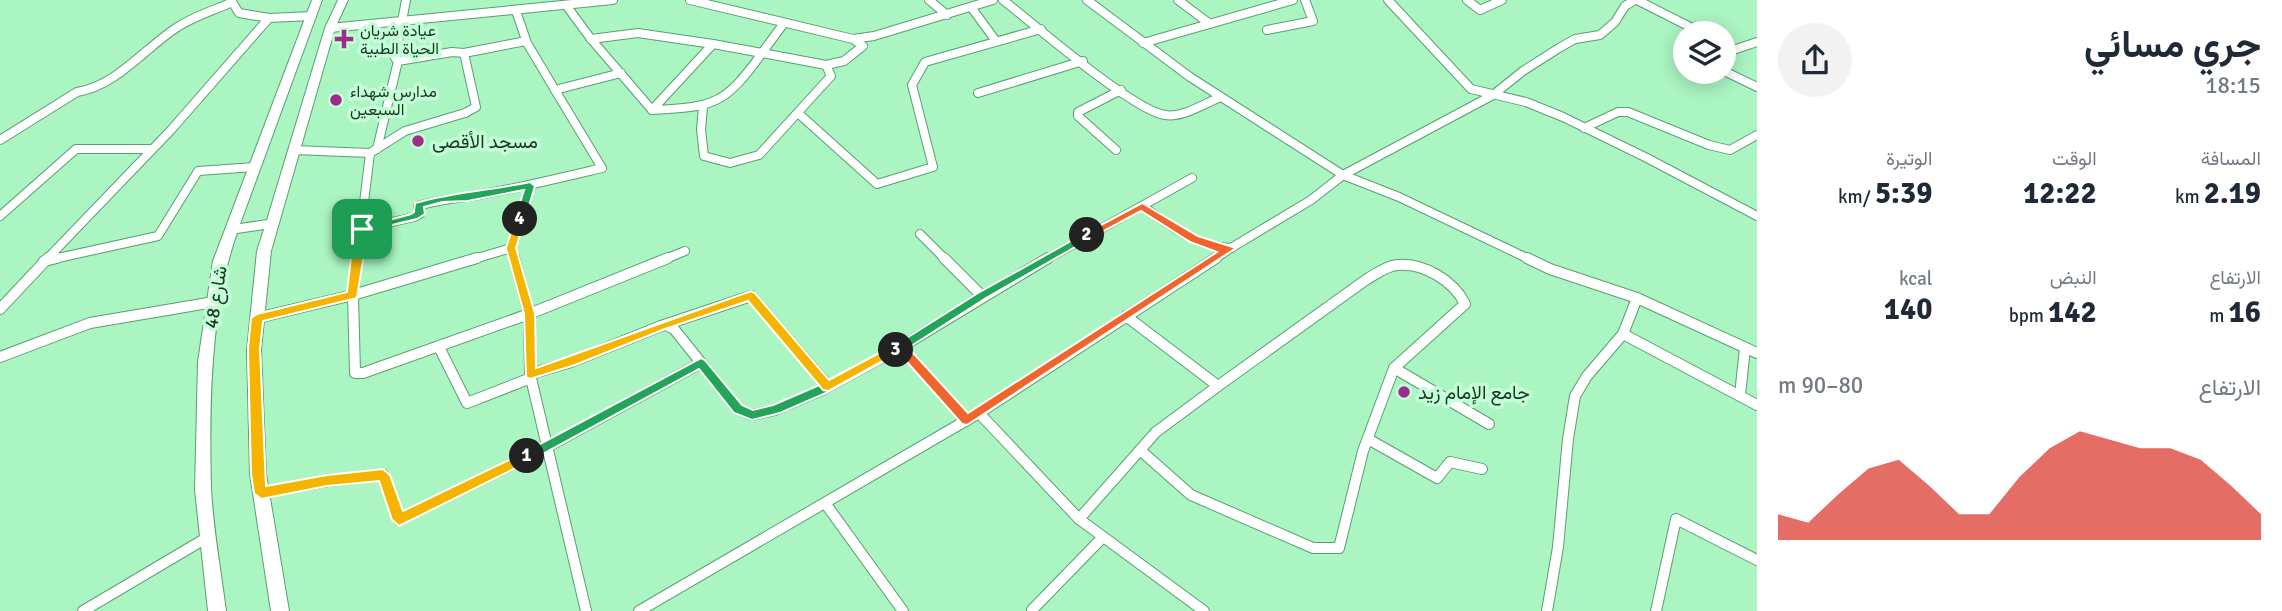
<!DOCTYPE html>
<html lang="ar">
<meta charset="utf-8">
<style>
body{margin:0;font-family:Signika,Vazirmatn,sans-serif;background:#f2f2f3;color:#1f2937;direction:rtl;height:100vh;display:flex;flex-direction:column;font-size:26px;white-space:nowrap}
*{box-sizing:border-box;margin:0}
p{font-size:23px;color:#747a83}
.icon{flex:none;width:38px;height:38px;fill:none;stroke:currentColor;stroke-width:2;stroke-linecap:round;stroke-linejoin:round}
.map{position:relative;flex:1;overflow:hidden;direction:ltr}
.details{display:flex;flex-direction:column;background:#fff;width:525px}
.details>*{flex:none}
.controls{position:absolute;left:1673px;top:21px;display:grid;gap:14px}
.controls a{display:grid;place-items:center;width:63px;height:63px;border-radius:50%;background:#fff;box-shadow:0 4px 18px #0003;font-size:35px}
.pin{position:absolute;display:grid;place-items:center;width:60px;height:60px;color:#fff;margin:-30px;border-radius:14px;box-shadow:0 4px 10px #0006}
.km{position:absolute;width:35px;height:35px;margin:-18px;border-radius:50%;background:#222;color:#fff;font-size:19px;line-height:35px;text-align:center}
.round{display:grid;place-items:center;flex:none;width:74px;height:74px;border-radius:37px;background:#f2f2f3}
.summary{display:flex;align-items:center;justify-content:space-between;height:119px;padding:0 21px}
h1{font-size:38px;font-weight:700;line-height:52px}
.figures{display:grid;grid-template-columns:repeat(3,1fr);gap:10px;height:119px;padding:7px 21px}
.figures div{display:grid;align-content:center}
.figures b{font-size:30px;font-weight:700}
.figures small{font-size:19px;font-weight:400}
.figures p{font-size:19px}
.chart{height:196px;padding:14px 21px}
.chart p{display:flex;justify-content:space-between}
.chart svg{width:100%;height:126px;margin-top:7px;fill:#d93025;opacity:.7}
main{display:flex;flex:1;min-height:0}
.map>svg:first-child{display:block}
</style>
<main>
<section class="details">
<div class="summary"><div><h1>جري مسائي</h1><p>18:15</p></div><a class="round"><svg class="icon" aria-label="share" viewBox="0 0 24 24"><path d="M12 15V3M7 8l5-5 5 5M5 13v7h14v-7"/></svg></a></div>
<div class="figures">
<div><p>المسافة</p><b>2.19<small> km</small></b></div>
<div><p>الوقت</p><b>12:22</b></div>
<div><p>الوتيرة</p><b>5:39<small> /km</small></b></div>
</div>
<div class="figures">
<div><p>الارتفاع</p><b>16<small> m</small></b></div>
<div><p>النبض</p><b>142<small> bpm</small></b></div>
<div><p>kcal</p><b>140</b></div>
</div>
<div class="chart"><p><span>الارتفاع</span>80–90 m</p>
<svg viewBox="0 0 160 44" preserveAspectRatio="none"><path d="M0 44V35L10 38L20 28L30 19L40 16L50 25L60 35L70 35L80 22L90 12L100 6L110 9L120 12L130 12L140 16L150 25L160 35V44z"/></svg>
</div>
</section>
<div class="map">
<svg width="1757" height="611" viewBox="0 0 1757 611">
<rect width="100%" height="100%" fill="#abf5c2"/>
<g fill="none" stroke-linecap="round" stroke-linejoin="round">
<!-- street-far1 casing -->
<g stroke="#589f71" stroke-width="10">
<g id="street-far1">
<path d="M231 0 239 13 269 18 312 16"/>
<path d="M690 0 853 39 874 36 993 0"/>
<path d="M929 0 947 15"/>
<path d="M1003 0C1034 24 1132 110 1165 115 1183 118 1205 103 1221 97"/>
<path d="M1087 0 1190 77 1343 175 1399 197 1531 260"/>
<path d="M1178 0 1210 24"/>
<path d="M1388 0 1471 89 1526 102 1563 117 1647 158 1757 216"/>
<path d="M1467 0 1480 10 1502 0"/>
<path d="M1637 0 1702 33"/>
<path d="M566 5 591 39 652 110"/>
<path d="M971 7 996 41"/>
<path d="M516 11 527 43 555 90 621 73"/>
<path d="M330 28 613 0"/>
<path d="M1267 30 1313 21 1305 0"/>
<path d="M591 39 638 33 713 44"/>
<path d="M1143 43 1293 0"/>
<path d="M713 44 762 53C725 105 714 107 652 110Z"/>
<path d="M464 53 526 41"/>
<path d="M762 53 784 23"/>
<path d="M1724 53 1757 42"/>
<path d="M826 65 844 61 863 46 853 39"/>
<path d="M1724 71 1757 87"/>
<path d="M978 93 1083 61"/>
<path d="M703 107 701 130 704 156 730 163 759 155 831 76 826 65 762 53"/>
<path d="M798 113 877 184 933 167 912 85 925 62 1041 29"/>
<path d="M1584 128 1618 112H1628L1709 145 1730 150 1757 135"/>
<path d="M0 140 77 92C116 86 144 49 176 28 192 17 212 11 230 3"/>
<path d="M377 149 398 61"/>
<path d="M294 150 370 153 405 131 465 113 476 107 464 53 452 52 398 61 395 58 406 0"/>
<path d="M1116 150 1078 116V112L1121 90"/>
<path d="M1142 206C1170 225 1196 247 1231 248L1311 200 1343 175 1493 95 1523 71 1559 48 1575 39 1600 35 1615 22 1625 6 1635 0"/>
<path d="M0 216 76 149H150"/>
<path d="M362 229 414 217 420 214 418 206C441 199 465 198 489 193 527 186 564 177 602 168L555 90"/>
<path d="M920 234 946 260"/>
<path d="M511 248 530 185"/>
<path d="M46 260 171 130 269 18"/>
<path d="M49 260 158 236 198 171 255 167"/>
<path d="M357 260 370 153"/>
<path d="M471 260 511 248 514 260"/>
<path d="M663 260 685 251"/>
<path d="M1045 260 1192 178"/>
<path d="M1213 260 1231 248"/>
</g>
</g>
<!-- street casing -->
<g stroke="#589f71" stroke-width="12">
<g id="street">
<path d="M357 258 353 295 355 373H363L529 314 668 258"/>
<path d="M514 258 529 314 530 374"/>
<path d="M944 258 982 296"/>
<path d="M1527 258 1550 269 1637 298 1757 353"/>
<path d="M44 261 57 258"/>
<path d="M0 309 48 258"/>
<path d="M257 318 353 295 477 258"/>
<path d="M666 325 674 329 738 409 752 415 775 410 822 390 901 347 1048 258"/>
<path d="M1623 334 1757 405"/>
<path d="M439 347 467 403 531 378"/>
<path d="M901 347 967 420"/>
<path d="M0 357 90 323 214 302"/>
<path d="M1394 368 1489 424"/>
<path d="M1740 395 1745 348"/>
<path d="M1368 439 1437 478 1450 462 1482 469"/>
<path d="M1140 450 1191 495 1313 548H1339L1363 451 1394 368 1465 304C1454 281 1423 262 1397 265 1386 266 1376 274 1367 279L1218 386"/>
<path d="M261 493 327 481 383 475 399 520 547 447 701 363"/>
<path d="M825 503 903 611"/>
<path d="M1079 519 1156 432 1218 386 1126 316"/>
<path d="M1032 610 1103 537"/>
<path d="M83 611 208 537"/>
<path d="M586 611 530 374 571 362 661 326 751 296 828 386"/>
<path d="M639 611 979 413"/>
<path d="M1204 611 1079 519 979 413 1216 258"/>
<path d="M1547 611 1558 547 1568 439 1575 396 1587 376 1623 334 1637 298"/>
<path d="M1656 611 1676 519 1757 560"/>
</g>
</g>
<!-- secondary casing -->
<g stroke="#589f71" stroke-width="2">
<path id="secondary" d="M312 0H322L240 224 267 220 325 28 338 0H348L335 28 271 251 261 350 266 474 289 611H271L250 474 247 350 257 251 264 229 237 233C210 308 209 408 211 488 213 529 221 571 226 611H208L195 490 198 362 213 261Z"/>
</g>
<!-- street-far1 -->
<use href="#street-far1" stroke="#fff" stroke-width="8"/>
<!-- street -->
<use href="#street" stroke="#fff" stroke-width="10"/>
<!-- secondary -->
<use href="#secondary" fill="#fff" fill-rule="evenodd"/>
</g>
<!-- split-1 -->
<path fill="#f5b400" stroke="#fff" stroke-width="2" d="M359 226 368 229 357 298 263 321 260 349 266 486 327 475 383 469 390 475 403 511 523 453H532L534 456 532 460 399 526 392 520 379 481 327 486 261 499 254 493 251 474 248 349 251 318 257 314 347 292 353 240Z"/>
<!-- split-2 -->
<path fill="#22a559" stroke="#fff" stroke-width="2" d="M1087 232 1093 235 1091 238 986 298 905 350 826 393 780 413 752 420 734 413 699 369 532 460H523L521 456 523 453 701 358 705 360 742 405 753 410 773 405 817 386 897 344 978 293Z"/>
<!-- split-3 -->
<path fill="#f0652b" stroke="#fff" stroke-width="2" d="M1142 203 1198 236 1236 248 967 425 962 424 899 353H892V346L901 342 905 344 968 413 1217 252 1190 242 1141 211 1091 238 1082 235Z"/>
<!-- split-4 -->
<path fill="#f5b400" stroke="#fff" stroke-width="2" d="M516 216 525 219 516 248 535 314 536 368 751 291 755 293 829 380 892 346H900L902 350 828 391 823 390 748 301 665 329 575 365 530 379 526 377 524 314 506 248Z"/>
<!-- split-5 -->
<path fill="#22a559" stroke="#fff" stroke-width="2" d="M530 182 535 186 525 219 520 222 515 219 524 190 468 201 442 202 424 207 425 214 417 219 362 232 357 229 411 214 414 212 415 203C452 192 492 190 530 182Z"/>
<!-- markers -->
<g fill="#9c2d8c" stroke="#c4fed6" stroke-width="2.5">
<path d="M340.5 28.5h7v7h7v7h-7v7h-7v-7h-7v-7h7z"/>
<circle cx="336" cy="100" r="7"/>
<circle cx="418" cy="141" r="7"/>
<circle cx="1404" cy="392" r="7"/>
</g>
<g text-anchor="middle" stroke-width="7" stroke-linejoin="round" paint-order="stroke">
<!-- far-poi labels -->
<g font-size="16" fill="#183622" stroke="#c4fed6" text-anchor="start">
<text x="360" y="36">عيادة شريان<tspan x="360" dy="18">الحياة الطبية</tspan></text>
<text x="350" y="97">مدارس شهداء<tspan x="350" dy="18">السبعين</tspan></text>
</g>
<!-- poi labels -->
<g font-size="19" fill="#183622" stroke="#c4fed6" text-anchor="start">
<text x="432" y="148">مسجد الأقصى</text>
<text x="1418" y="399">جامع الإمام زيد</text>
</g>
<!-- street labels -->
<g font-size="19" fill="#183622" stroke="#c4fed6">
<text transform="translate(215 297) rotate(-81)" y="7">شارع 48</text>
</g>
</g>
</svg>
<div class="controls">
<a><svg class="icon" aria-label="layers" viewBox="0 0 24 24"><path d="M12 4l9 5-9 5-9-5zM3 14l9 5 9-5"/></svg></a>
</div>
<div class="pin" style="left:362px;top:229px;background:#1e9e55"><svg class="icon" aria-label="arrive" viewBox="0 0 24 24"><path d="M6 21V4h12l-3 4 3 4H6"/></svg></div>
<b class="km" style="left:527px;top:456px">1</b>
<b class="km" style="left:1087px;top:235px">2</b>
<b class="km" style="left:896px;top:350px">3</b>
<b class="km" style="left:520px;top:219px">4</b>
</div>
</main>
